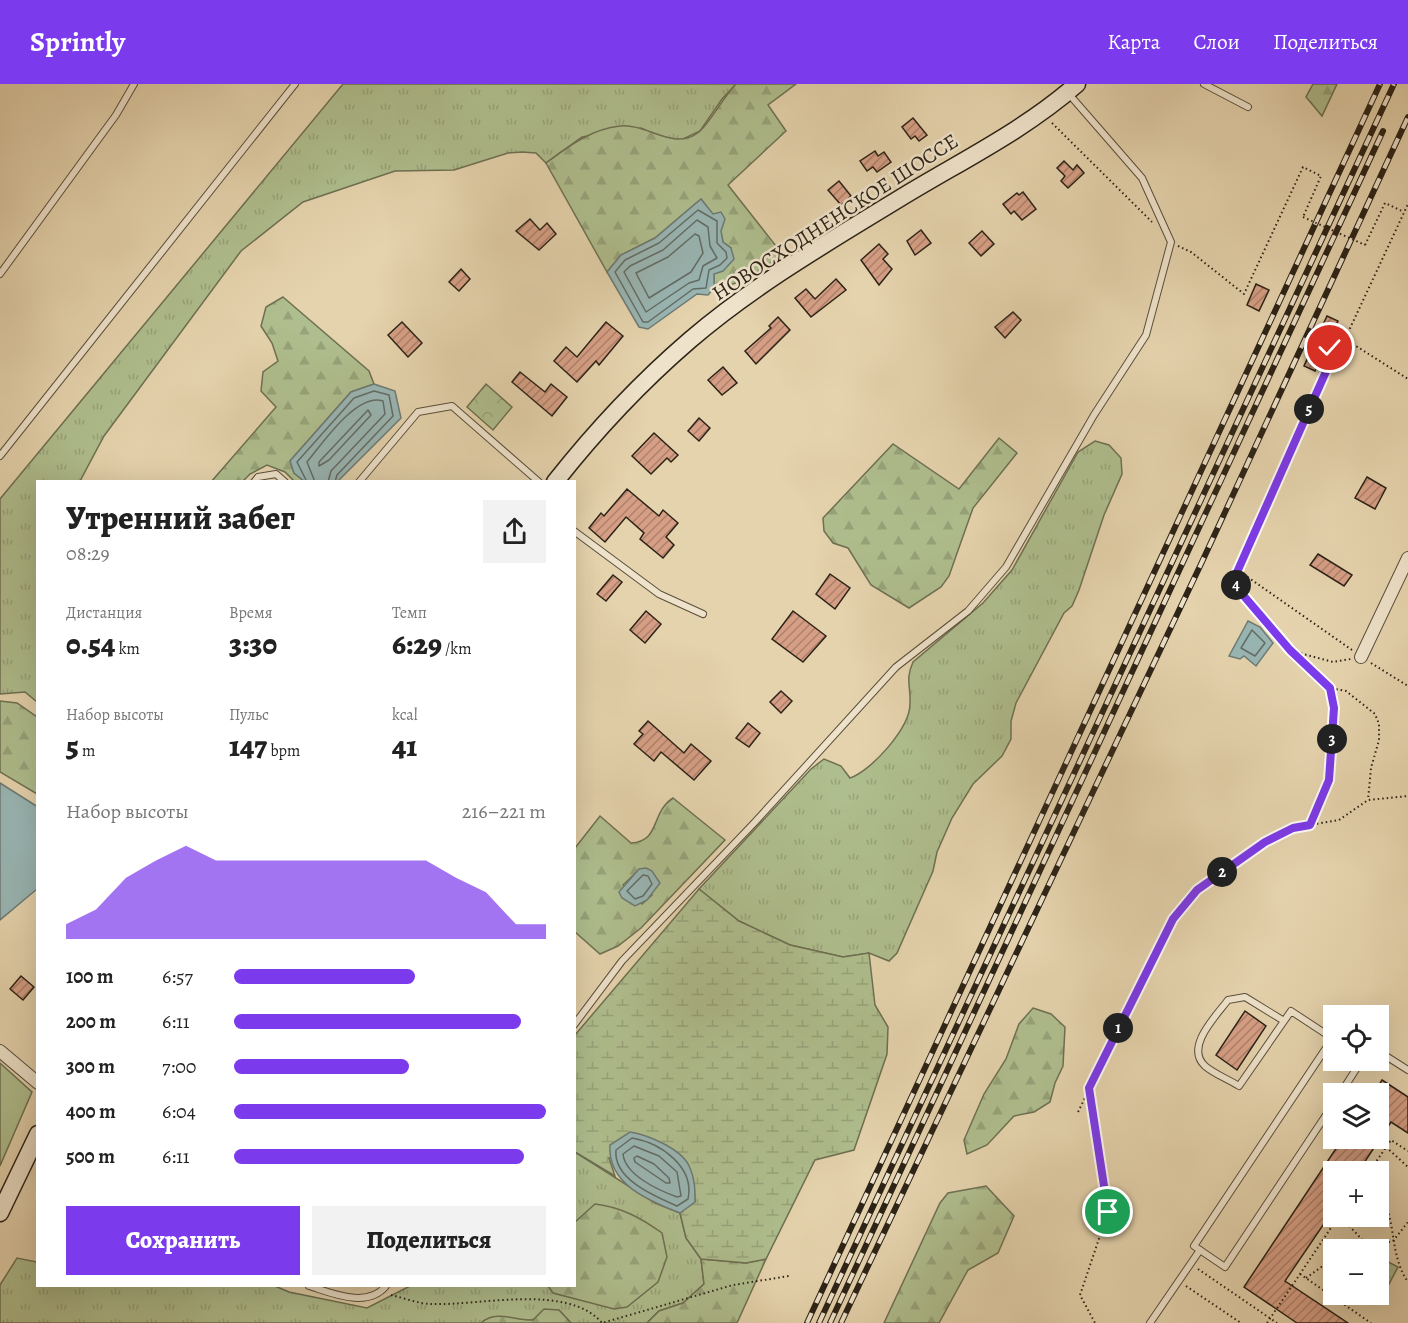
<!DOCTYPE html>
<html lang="ru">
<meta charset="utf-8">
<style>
body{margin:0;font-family:Alegreya,serif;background:#f2f2f2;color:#222;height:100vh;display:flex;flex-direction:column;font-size:22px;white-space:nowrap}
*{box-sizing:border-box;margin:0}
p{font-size:20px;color:#767676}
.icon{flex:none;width:33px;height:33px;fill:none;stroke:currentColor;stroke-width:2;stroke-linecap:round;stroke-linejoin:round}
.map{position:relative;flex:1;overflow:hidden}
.details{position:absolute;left:36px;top:396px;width:540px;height:807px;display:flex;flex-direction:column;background:#fff;border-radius:0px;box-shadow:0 6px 24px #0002}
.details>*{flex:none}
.tools{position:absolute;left:1323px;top:921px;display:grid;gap:12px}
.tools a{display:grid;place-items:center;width:66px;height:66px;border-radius:0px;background:#fff;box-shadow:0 6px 24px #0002;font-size:30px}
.pin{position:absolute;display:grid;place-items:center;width:51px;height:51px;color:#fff;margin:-26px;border:3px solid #fff;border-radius:50%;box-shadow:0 2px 6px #0007}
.km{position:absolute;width:30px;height:30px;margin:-15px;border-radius:50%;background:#222;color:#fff;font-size:16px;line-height:30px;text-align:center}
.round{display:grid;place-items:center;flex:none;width:63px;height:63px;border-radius:0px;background:#f2f2f2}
.summary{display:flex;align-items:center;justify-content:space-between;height:102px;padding:0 30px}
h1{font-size:33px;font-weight:800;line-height:45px}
.figures{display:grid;grid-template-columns:repeat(3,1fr);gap:9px;height:102px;padding:6px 30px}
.figures div{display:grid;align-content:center}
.figures b{font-size:30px;font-weight:800}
.figures small{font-size:16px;font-weight:400}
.figures p{font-size:16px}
.chart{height:168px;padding:12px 30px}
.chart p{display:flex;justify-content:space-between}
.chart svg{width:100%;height:108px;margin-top:6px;fill:#7c3aed;opacity:.7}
.cta{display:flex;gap:12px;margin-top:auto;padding:12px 30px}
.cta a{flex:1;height:69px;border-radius:0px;background:#7c3aed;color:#fff;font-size:24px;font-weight:800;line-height:69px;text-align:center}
.cta a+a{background:#f2f2f2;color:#222}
ul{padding:0 30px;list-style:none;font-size:20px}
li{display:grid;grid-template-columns:96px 72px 1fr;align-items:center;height:45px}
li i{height:15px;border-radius:8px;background:#7c3aed}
header{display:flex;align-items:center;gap:36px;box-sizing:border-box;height:84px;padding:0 30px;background:#7c3aed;color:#fff}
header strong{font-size:28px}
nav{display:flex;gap:33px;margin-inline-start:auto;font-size:21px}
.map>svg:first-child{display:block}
</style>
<header>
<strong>Sprintly</strong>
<nav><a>Карта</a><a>Слои</a><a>Поделиться</a></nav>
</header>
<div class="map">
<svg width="1408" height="1239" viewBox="0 0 1408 1239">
<defs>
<pattern id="grass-tufts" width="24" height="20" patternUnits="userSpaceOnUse" patternTransform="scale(1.5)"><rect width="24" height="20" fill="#afbe8e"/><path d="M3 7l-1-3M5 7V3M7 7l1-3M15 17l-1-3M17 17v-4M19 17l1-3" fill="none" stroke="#97a37a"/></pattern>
<pattern id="forest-firs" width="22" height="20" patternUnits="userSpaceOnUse" patternTransform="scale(1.5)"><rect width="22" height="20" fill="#afbe8e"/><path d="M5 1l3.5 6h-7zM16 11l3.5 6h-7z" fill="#97a37a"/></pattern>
<pattern id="wetland-marsh" width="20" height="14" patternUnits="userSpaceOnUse" patternTransform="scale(1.5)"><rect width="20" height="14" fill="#afbe8e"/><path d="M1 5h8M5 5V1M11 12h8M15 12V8" fill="none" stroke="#97a37a"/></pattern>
<pattern id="park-crowns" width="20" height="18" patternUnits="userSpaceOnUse" patternTransform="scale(1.5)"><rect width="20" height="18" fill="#afbe8e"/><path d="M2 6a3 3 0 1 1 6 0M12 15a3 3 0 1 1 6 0" fill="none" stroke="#97a37a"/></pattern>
<pattern id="building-hatch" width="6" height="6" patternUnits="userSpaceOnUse" patternTransform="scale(1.5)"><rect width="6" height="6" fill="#d69f85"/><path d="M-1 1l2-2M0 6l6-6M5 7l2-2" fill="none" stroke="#ae816c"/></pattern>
</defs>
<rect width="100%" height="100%" fill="#e5d3ad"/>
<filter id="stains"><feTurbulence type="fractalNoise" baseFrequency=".00333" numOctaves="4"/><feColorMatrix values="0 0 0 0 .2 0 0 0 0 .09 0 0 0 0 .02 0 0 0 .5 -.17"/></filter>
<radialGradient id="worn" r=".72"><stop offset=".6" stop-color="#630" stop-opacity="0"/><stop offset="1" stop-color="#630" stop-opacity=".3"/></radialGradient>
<!-- grass -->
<g fill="url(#grass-tufts)" stroke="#6e7052" stroke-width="1.5">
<path d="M343 0H736L722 15 700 47 681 56 662 53 641 44 582 53 546 79 536 69 522 68 508 69 454 86 395 87 303 118 241 167 104 352 80 397 38 398 37 618 25 608 0 610V415Z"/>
<path d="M1095 357 1109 361 1121 374 1122 390 1104 431 1079 506 1072 522 1064 529 1016 619 1011 637V655L1002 672 973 700 952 734 937 768 933 787 897 869 889 877 869 869 843 873 790 861 739 837 699 805 811 685 824 675 841 682 850 694C871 687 910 644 910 620 911 602 905 596 913 578L983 519 1012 486 1078 368Z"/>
<path d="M575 1068 655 1119 680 1129 686 1154 701 1175 704 1200 683 1219 659 1227 647 1239H571L559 1226C550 1229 540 1235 531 1236 511 1239 498 1225 481 1239H0V1201L17 1174 37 1178 38 1202H275L289 1208 367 1224 410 1202H574Z"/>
</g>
<!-- forest -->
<g fill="url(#forest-firs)" stroke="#6e7052" stroke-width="1.5" fill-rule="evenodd">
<path d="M736 0H796L768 21 786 47 728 101 783 171C761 185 741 202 714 204V190L731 164 723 158C720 141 712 129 701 115L655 154 621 171 607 188 546 79C569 62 591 45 620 42 647 39 674 68 699 48 710 39 724 12 736 0Z"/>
<path d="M1313 0H1337L1322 32 1306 13Z"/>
<path d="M283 213 369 287 374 300 351 308 290 377 294 389 304 397H294L285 388 267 381 250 390 243 397 211 398 276 323 261 307 263 288 278 277 272 259 261 242 266 223Z"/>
<path d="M999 354 1017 369 973 424 949 492 941 503 909 524 871 501 848 464 833 459 824 447 823 434 893 360 959 405Z"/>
<path d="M0 617 17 619 37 633V710L0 688Z"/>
<path d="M673 714 725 756 641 844 618 862 600 870 575 848V764L600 732 631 759C661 757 650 729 673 714ZM639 786 652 811 642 820 623 801Z"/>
<path d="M1033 924 1051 930 1065 943 1063 982 1055 999 1050 1018 1034 1028 1014 1032 987 1061 967 1070 964 1056 984 1010 1006 975 1019 940Z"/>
<path d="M986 1102 1014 1132 998 1169 968 1186 939 1239H884L940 1119 948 1109Z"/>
<path d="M595 1120C621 1123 641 1134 662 1149L667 1173 658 1198 627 1223 614 1225 553 1209 548 1202H574L575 1138Z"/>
<path d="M701 1175 746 1179 766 1175 737 1239H647L659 1227 683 1219 704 1200Z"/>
<path d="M544 1225 559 1226 571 1239H481C497 1225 514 1237 533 1236Z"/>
</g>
<!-- wetland -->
<path fill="url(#wetland-marsh)" stroke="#6e7052" stroke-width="1.5" d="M699 805 739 837 790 861 843 873 869 869 875 921 888 943 887 970 854 1066 815 1076 766 1175 746 1179 701 1175 686 1154 680 1129 695 1117C694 1085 690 1082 666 1061L609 1074 615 1092 575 1068V951Z"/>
<!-- park -->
<g fill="url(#park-crowns)" stroke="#6e7052" stroke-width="1.5">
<path d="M486 300 512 323 493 346 467 323Z"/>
<path d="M1379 1173 1398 1183 1388 1202 1379 1205Z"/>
</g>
<!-- pitch -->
<path fill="#afbe8e" stroke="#6e7052" stroke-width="1.5" d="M0 979 32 1008 0 1082Z"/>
<!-- water -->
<g fill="#99b6b4" stroke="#6d7b75" stroke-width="1.5">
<path d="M701 115 713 130 721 128 725 135 721 147 723 158 731 164 734 175 723 187 714 190V204L708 211 697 210 648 245 639 243 607 188 621 171 655 154Z"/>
<path d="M374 300 395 307 401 334 338 397H304L294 389 290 377 351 308Z"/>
<path d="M1248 537 1260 543 1273 559 1256 582 1244 572 1240 575 1229 572Z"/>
<path d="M0 699 38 723 37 805 0 836Z"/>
<path d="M646 784 652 787 660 799 647 816 635 822 622 814 619 808 639 785Z"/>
<path d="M630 1048C648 1051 683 1065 690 1084 695 1095 695 1106 695 1118L680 1129C649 1117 607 1100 610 1061Z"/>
</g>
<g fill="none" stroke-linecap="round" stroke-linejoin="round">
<!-- shore -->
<g stroke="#626c66" stroke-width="1.5">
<path d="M698 126 717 137V159L726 168 727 174 720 181 709 186 706 204 693 205 648 238H643L615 188 625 176 659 159Z"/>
<path d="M697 136 708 143 710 162 717 174 703 182 699 196 689 199 646 228 624 188 630 182 663 166Z"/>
<path d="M695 150 699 152 703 169 691 188 649 214 636 189 668 173Z"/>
<path d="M368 326 371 331 329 376 319 382V378Z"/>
<path d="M307 398 297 378 354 314 374 307 389 311 393 332 337 391 335 398"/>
<path d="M315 398 307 378C322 360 357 308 383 317L385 330 331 387 328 398"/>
<path d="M1252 546 1265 559 1255 572 1241 564Z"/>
<path d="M643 791 648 792 652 800 643 812 635 815 627 807Z"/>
<path d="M632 1054C661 1059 695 1083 688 1115L677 1122C654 1112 613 1095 616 1066Z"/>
<path d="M634 1062 659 1072 677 1088 681 1112 677 1113C658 1106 625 1091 623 1070Z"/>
<path d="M637 1072 654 1080 669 1094 670 1099H666L635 1078 634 1074Z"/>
</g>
</g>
<!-- building -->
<g fill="url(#building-hatch)" stroke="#2c2317" stroke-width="1.5">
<path d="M913 34 927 51 919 57 915 52 911 55 902 43Z"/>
<path d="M875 67 878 72 884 68 891 78 877 88 873 83 867 87 860 77Z"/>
<path d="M1064 77 1073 86 1077 81 1084 89 1068 104 1061 97 1065 92 1057 84Z"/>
<path d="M839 97 851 112 841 121 828 106Z"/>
<path d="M1023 108 1036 125 1022 136 1014 127 1011 130 1003 120 1017 109 1019 111Z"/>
<path d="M530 135 540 146 547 139 556 150 539 166 516 147Z"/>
<path d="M921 146 931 159 915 171 907 157Z"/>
<path d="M982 147 994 160 981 172 969 159Z"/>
<path d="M879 160 888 170 883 175 892 185 879 201 861 176Z"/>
<path d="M461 185 470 195 459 207 449 198Z"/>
<path d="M836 195 846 206 811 233 795 214 806 205 815 215Z"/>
<path d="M1256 200 1269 206 1259 227 1247 221Z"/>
<path d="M1013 228 1021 236 1005 254 995 243Z"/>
<path d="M1327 232 1338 237 1315 287 1304 282Z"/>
<path d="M778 233 790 246 756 280 745 267 771 244 769 242Z"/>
<path d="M402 238 422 259 408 273 388 251Z"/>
<path d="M606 238 623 252 599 281 596 277 577 298 554 277 566 263 577 273Z"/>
<path d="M723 283 737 299 722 311 708 296Z"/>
<path d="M520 288 545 308 551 300 567 313 552 332 512 298Z"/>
<path d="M699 334 710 344 699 357 688 347Z"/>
<path d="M654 349 678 371 671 378 667 374 651 390 632 372Z"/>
<path d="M1367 393 1386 404 1375 425 1355 414Z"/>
<path d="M627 405 659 432 663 426 678 439 666 453 674 461 663 474 640 455 644 449 626 433 605 458 589 444 601 429 604 432Z"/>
<path d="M1318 470 1352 491 1344 502 1310 481Z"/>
<path d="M830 490 850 504 835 525 816 510Z"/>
<path d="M613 491 622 498 606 517 597 510Z"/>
<path d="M646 527 661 540 645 559 630 546Z"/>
<path d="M793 527 826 552 803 578 772 555Z"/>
<path d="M781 607 792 617 781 629 770 618Z"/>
<path d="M648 637 684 669 691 660 711 677 694 696 661 668 654 677 634 660 643 650 639 647Z"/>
<path d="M748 639 760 649 749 663 736 654Z"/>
<path d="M21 892 34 903 23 916 10 905Z"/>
<path d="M1245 927 1266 942 1237 986 1216 971Z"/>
<path d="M1382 996 1408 1013V1049L1391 1038 1358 1088H1334V1125L1285 1197 1348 1239H1297L1244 1203 1343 1054H1378V1010H1373Z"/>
</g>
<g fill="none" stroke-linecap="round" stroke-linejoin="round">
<!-- service casing -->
<g stroke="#5a4f3c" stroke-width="8">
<g id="service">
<path d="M1204 0 1248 23"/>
<path d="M0 190 116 31 134 0"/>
<path d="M0 372 295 0"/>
<path d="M254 398 258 393 276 390 285 398"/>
<path d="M359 398 418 328 452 322 539 398"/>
<path d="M574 447 659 510 703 530"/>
<path d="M1284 937 1245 913 1228 916C1217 931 1184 963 1205 982 1214 990 1228 995 1239 1002L1291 927 1332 954"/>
<path d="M574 941 622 877 755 738 896 583 968 527 1006 483 1094 331 1146 251 1171 158 1142 94 1068 9"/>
<path d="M1334 952 1194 1162 1225 1183 1334 1019"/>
<path d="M1378 967 1408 986"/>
<path d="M1340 1010 1362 976"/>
<path d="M309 1202C332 1209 367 1225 386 1202"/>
<path d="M1150 1239 1200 1166"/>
</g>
</g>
<!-- minor casing -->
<g stroke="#5a4f3c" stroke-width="14">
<g id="minor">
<path d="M1361 573 1408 474"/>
<path d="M0 967 38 999"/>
</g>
</g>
<!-- secondary casing -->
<g stroke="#2c2317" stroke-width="19">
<g id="secondary">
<path d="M555 398C596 346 640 299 690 256 754 201 830 157 902 113 961 77 1025 46 1077 0"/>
<path d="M0 1129 38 1050"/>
</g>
</g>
<!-- path -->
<g stroke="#2c2317" stroke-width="2" stroke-dasharray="1.5 3" stroke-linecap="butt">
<path d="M1052 39 1152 138"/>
<path d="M1365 161 1385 119 1404 128"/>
<path d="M1178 162 1191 168 1244 210 1303 83 1321 92 1303 133"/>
<path d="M1345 255 1408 295"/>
<path d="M1312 256 1316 257"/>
<path d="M1326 262 1330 264 1322 280 1327 282"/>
<path d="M1239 487 1234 495 1237 504 1290 566 1330 604 1346 607 1375 630 1379 640V656L1371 684 1368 716"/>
<path d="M1352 566 1239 487 1328 283 1338 261 1345 255 1408 120"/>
<path d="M1292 567 1333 578 1351 575"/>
<path d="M1371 579 1408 602"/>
<path d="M1310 741 1329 696 1334 623 1330 604"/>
<path d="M1089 1004 1108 1128 1080 1211 1095 1239"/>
<path d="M1078 1028 1173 835 1197 806 1265 758 1293 744 1339 736 1368 716 1408 712"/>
<path d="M1386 1063 1408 1083"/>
<path d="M1369 1088 1391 1056 1408 1067"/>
<path d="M1378 1105C1398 1135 1388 1169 1408 1198"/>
<path d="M1340 1132 1369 1163"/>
<path d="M1358 1166 1393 1157 1408 1138"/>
<path d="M1198 1185 1277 1239"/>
<path d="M1300 1190 1371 1239"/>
<path d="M1306 1194 1334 1174"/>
<path d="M1186 1202 1241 1239"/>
<path d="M391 1211C404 1214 419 1220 432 1220 479 1222 568 1199 602 1239L733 1201 789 1192"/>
<path d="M1267 1239 1339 1132"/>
</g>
<!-- service -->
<use href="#service" stroke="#eee2ca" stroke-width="6"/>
<!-- minor -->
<use href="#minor" stroke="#eee2ca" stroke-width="12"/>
<!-- secondary -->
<use href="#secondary" stroke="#eee2ca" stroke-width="16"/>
<!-- rail casing -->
<g stroke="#2c2317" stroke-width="6">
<g id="rail">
<path d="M807 1239 1380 0"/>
<path d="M819 1239 1394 0"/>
<path d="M830 1239 1383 47"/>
<path d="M841 1239 1201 480 1408 33"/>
</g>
</g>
<!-- rail -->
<use href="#rail" stroke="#eee2ca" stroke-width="4" stroke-dasharray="11" stroke-linecap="butt"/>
<!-- path-bridge -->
<path stroke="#2c2317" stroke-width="2" stroke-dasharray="1.5 3" stroke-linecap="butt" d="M1303 133 1365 161"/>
</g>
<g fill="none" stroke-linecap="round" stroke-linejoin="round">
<!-- route casing -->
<g stroke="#fff" stroke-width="12">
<path id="route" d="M1108 1128 1089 1004 1173 835 1197 806 1265 758 1293 744 1310 741 1329 696 1334 624 1330 604 1290 566 1237 504 1234 495 1328 283 1322 280 1330 264"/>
</g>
<!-- route -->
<use href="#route" stroke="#7c3aed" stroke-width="8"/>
</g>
<g text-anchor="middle" stroke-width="5" stroke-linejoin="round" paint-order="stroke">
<!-- street labels -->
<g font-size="21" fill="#2c2317" stroke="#eee2ca">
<text transform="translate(835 133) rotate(-33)" y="7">НОВОСХОДНЕНСКОЕ ШОССЕ</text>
</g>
</g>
<rect width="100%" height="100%" filter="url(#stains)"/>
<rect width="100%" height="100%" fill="url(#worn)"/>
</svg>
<div class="tools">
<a><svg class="icon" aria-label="locate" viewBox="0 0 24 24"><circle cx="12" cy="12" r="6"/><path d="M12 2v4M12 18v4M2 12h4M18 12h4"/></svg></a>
<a><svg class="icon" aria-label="layers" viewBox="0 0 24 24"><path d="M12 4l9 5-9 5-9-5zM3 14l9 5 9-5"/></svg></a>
<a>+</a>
<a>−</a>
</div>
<div class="pin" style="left:1108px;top:1128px;background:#1e9e55"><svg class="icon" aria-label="arrive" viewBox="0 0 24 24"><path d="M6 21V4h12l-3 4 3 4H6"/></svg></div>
<div class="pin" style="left:1330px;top:264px;background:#d93025"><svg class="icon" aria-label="check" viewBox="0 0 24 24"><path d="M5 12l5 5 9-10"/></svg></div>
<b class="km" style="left:1118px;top:944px">1</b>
<b class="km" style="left:1222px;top:788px">2</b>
<b class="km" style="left:1332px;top:655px">3</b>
<b class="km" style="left:1236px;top:501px">4</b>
<b class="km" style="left:1309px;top:325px">5</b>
<section class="details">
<div class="summary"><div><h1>Утренний забег</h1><p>08:29</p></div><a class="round"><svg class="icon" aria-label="share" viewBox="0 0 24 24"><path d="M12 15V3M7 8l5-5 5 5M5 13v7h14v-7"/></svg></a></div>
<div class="figures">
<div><p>Дистанция</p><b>0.54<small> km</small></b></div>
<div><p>Время</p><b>3:30</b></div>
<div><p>Темп</p><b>6:29<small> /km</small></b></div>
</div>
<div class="figures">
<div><p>Набор высоты</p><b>5<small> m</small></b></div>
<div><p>Пульс</p><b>147<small> bpm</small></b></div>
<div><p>kcal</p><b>41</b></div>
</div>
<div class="chart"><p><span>Набор высоты</span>216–221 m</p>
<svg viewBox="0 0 160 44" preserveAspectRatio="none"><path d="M0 44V38L10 32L20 19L30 12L40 6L50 12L60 12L70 12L80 12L90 12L100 12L110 12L120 12L130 19L140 25L150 38L160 38V44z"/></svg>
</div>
<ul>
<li><b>100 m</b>6:57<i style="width:58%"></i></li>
<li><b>200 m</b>6:11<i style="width:92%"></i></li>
<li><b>300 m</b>7:00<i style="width:56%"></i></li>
<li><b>400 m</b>6:04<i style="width:100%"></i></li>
<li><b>500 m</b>6:11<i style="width:93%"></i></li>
</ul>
<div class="cta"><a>Сохранить</a><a>Поделиться</a></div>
</section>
</div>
